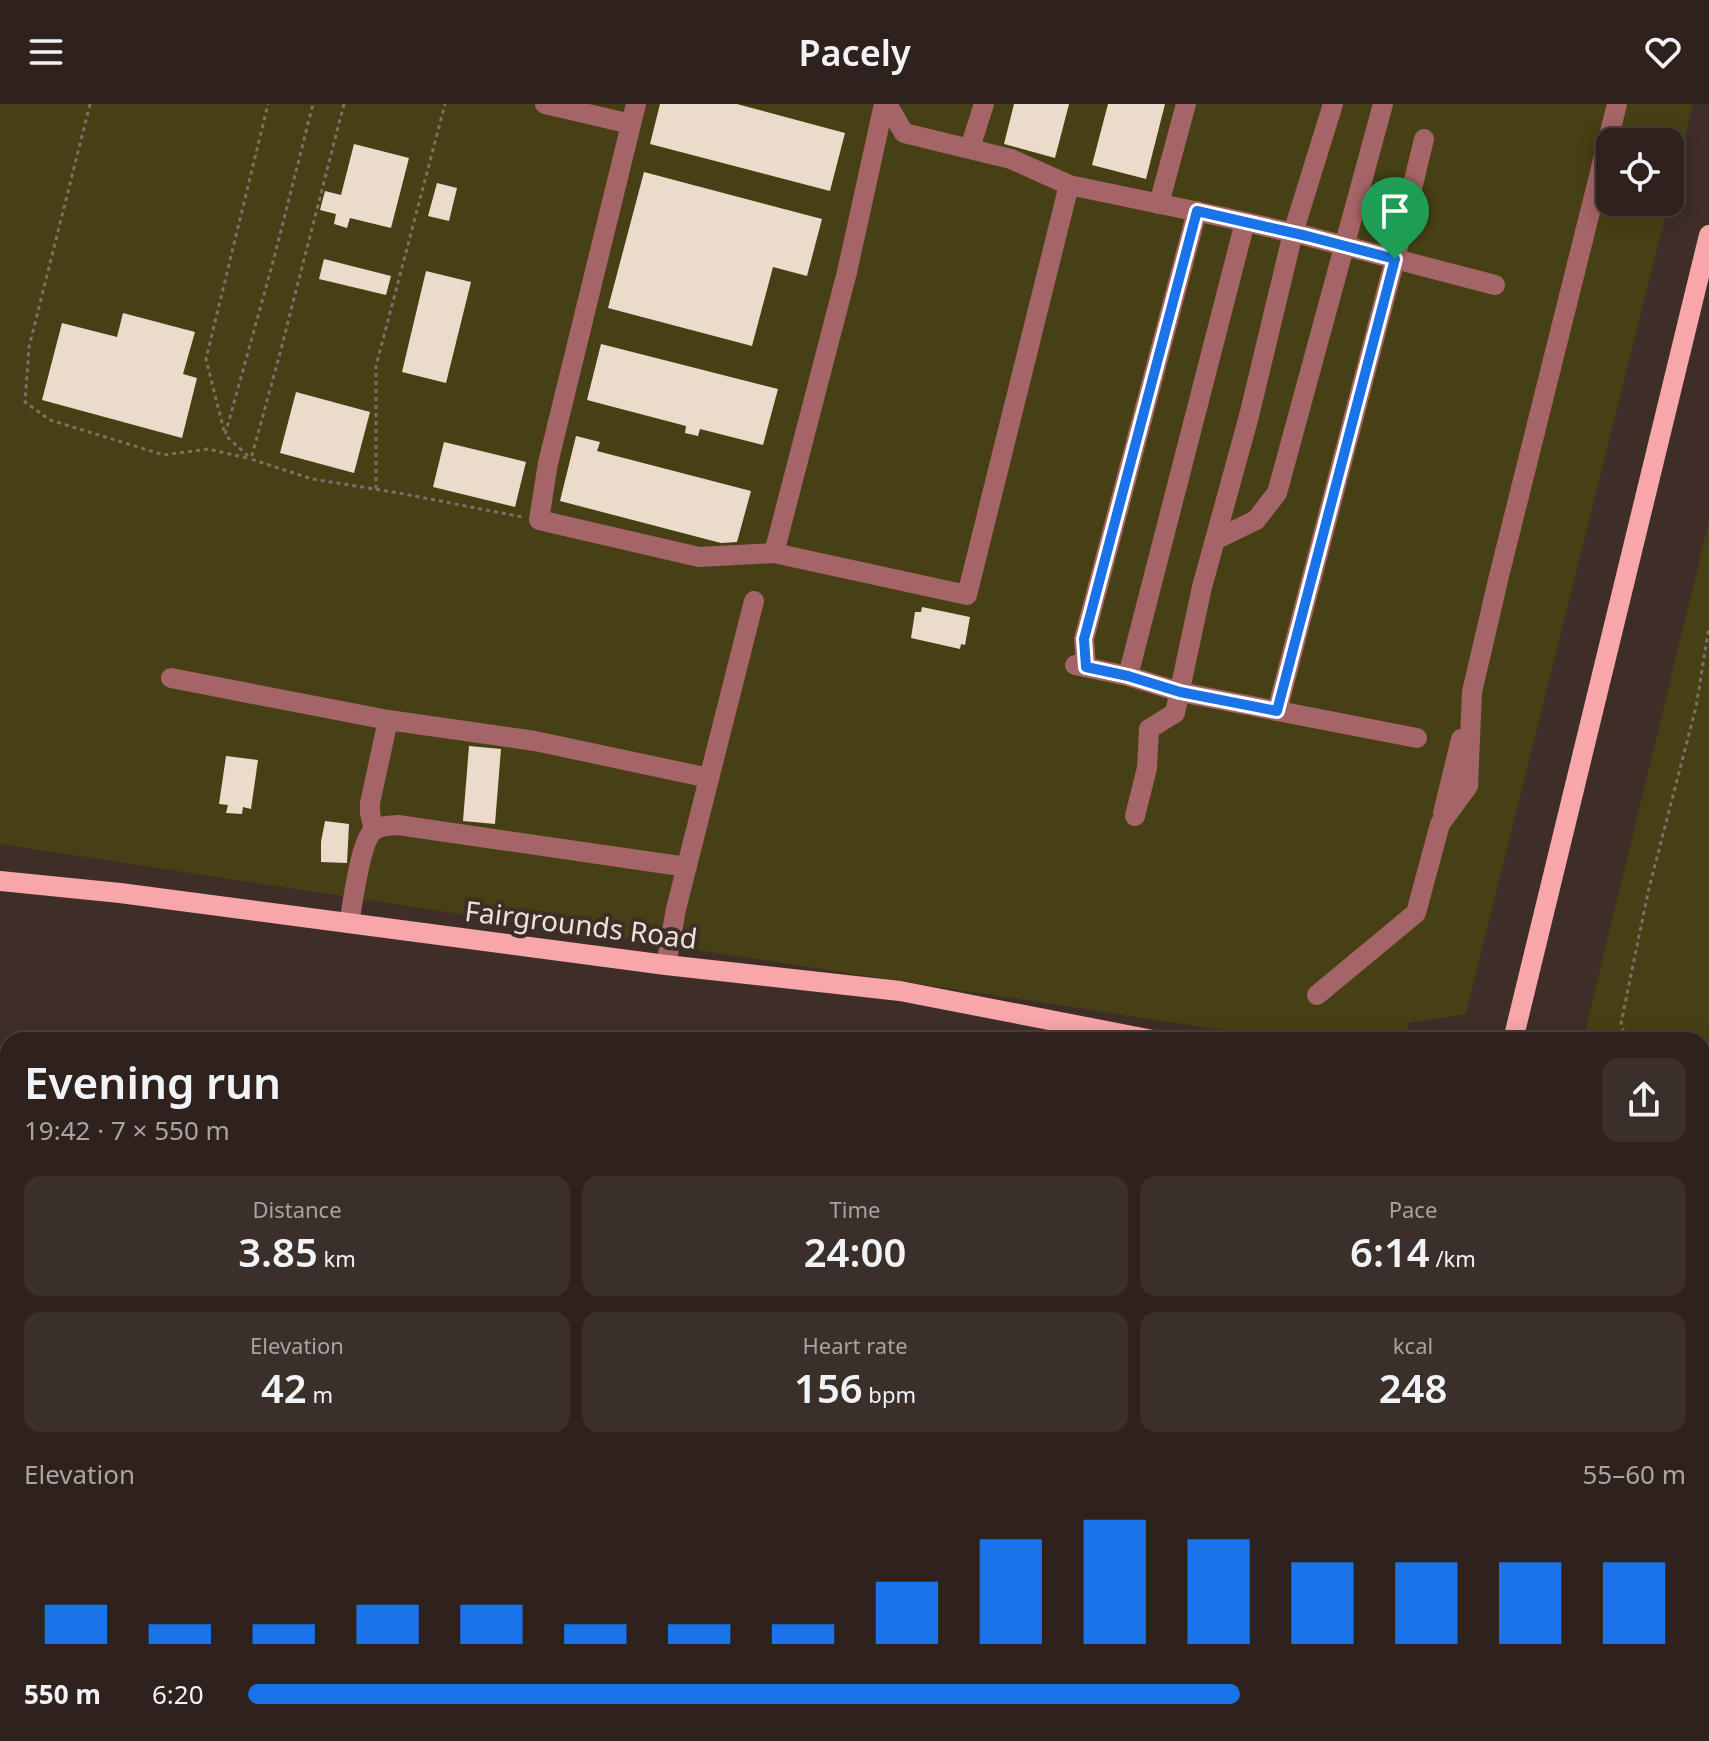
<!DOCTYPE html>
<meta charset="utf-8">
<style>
body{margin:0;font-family:"Noto Sans",sans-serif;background:#3b2f2a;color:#f1f3f6;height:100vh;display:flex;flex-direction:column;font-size:30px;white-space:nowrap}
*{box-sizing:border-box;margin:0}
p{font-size:26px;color:#a7a4a4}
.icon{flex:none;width:44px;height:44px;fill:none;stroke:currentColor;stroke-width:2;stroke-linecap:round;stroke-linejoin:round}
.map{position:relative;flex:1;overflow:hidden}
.details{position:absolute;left:0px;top:928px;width:1710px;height:710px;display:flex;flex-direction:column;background:#2f221d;border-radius:24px 24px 0 0;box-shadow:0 4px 20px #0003,0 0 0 2px #4a3f3b}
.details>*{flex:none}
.tools{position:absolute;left:1596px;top:24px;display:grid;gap:16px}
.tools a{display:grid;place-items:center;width:88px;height:88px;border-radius:16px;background:#2f221d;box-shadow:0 4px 20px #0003,0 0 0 2px #4a3f3b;font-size:40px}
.pin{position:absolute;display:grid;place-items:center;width:68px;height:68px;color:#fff;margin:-82px -34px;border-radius:50% 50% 50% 0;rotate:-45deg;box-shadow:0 0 8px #0007}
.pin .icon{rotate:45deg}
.round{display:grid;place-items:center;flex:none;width:84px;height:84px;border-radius:16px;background:#3b2f2a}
.headline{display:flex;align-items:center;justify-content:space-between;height:136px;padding:0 24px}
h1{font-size:44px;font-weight:600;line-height:60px}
.figures{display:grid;grid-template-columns:repeat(3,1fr);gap:12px;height:136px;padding:8px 24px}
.figures div{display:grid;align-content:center;border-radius:16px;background:#3b2f2a;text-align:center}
.figures b{font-size:40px;font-weight:600}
.figures small{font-size:22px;font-weight:400}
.figures p{font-size:22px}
.chart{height:224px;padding:16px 24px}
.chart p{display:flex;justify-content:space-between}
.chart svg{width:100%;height:144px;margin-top:8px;stroke:#1a73e8;stroke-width:6}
ul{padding:0 24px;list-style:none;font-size:26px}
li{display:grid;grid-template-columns:128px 96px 1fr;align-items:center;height:60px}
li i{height:20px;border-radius:10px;background:#1a73e8}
header{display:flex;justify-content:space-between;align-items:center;height:104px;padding:0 24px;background:#2f221d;font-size:36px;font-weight:600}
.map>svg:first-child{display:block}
</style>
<header><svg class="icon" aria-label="menu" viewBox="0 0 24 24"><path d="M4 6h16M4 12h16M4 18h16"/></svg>Pacely<svg class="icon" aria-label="heart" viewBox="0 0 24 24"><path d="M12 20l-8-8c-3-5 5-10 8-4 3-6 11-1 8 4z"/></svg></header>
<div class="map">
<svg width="1709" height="1637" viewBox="0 0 1709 1637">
<rect width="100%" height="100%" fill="#3f2e27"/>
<!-- built -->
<path fill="#4e372e" d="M0 1602 8 1604V1630H114L143 1637H0Z"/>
<!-- green -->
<g fill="#474014">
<path d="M0 0H1693L1670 93V38H1610V98H1669L1466 910 1409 919 1405 936H1288L0 740Z"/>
<path d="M1709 417V1050L1702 1048V936H1583Z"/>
<path d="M1215 1630H1273L1271 1637H1213Z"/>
</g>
<!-- building -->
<g fill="#eadbca">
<path d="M660 0H737L845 29 830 87 650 40Z"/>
<path d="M1014 0H1069L1055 54 1004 40Z"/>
<path d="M1108 0H1165L1146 75 1092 61Z"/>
<path d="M354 40 409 54 391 124 350 114 347 124 334 120 336 110 320 106 325 87 341 91Z"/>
<path d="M644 68 822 115 807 172 773 163 752 242 608 204Z"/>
<path d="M437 79 457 84 449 117 428 112Z"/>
<path d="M324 155 391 172 386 191 319 175Z"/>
<path d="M426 167 471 178 446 279 402 268Z"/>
<path d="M123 209 195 228 183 270 197 274 182 334 42 296 62 219 117 233Z"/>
<path d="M601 240 778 285 763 341 700 325 698 332 685 329 686 322 587 296Z"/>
<path d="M296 288 370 308 354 369 280 349Z"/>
<path d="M576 332 600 338 597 347 751 387 737 438 721 439 560 397Z"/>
<path d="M444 338 526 358 515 403 433 383Z"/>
<path d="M922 503 970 513 965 541 961 540 960 545 911 534 915 508H921Z"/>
<path d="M469 642 501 645 495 720 463 717Z"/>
<path d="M226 652 258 656 251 705 243 703 242 710 226 709 228 701 219 700Z"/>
<path d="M325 717 349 720 347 759 321 758V738Z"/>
</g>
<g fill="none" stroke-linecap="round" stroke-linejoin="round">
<!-- path -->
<g stroke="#7d6f68" stroke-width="3" stroke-dasharray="4 4" stroke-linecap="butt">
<path d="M90 0 29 243 25 298 50 316 164 351 208 345 251 355"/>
<path d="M344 0 279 253 251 355 312 375 399 389 522 413"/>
<path d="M224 327 206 255 268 0"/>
<path d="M248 352 225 331 273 158 313 0"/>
<path d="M376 385V262L445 0"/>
<path d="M1626 936 1621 919 1649 784 1696 603 1709 523"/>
<path d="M1702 1000 1709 1002"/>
</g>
<!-- minor -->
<g stroke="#a56468" stroke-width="20">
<path d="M545 0 631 20"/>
<path d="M636 0 548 359 539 416 699 453 774 449 967 491 1069 81"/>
<path d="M887 0 904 29 1011 55 1069 81 1223 113 1307 132 1495 181"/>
<path d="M970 44 984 0"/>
<path d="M1159 100 1186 0"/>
<path d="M1215 436 1256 416 1277 389 1383 0"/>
<path d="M774 449 847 168 884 0"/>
<path d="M1075 561 1128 572 1180 588 1417 634"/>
<path d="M1086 563 1084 535 1197 107"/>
<path d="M1128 572 1245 118"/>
<path d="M171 574 388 616"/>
<path d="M1277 607 1395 155 1424 35"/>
<path d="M1443 709 1461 635"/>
<path d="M1135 712 1147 664 1149 625 1175 609 1202 483 1249 312 1293 129 1333 0"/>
<path d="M374 726 370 709V699L388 616 535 637 709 674"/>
<path d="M349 819C353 799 360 738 373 727 380 721 390 722 398 721L687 763"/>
<path d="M666 861 676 805 754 497"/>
<path d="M1317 891 1416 809 1440 720 1468 682 1472 588 1499 472 1617 0"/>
</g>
<!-- major -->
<g stroke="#f7a6a9" stroke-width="20">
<path d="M0 777 120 789 666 861 900 887 1153 936"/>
<path d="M1513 936 1709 131"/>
<path d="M1702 1070 1709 1072"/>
<path d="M1322 1637 1324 1630"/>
<path d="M1364 1637 1365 1630"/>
</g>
</g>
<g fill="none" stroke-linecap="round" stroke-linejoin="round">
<!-- route casing -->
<g stroke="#fff" stroke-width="16">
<path id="route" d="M1197 107 1307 132 1395 155 1277 607 1180 588 1128 572 1086 563 1084 535Z"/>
</g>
<!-- route -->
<use href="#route" stroke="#1a73e8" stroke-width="10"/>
</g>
<g text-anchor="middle" stroke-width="8" stroke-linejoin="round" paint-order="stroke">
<!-- street labels -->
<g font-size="28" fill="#ece1dc" stroke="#3f2e27">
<text transform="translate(581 821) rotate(7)" y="10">Fairgrounds Road</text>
</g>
</g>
</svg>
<div class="tools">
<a><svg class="icon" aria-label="locate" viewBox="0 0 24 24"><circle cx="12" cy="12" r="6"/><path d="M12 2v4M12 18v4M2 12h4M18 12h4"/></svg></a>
</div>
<div class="pin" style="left:1395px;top:155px;background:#1e9e55"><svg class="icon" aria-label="arrive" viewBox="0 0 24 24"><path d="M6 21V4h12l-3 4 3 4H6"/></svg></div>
<section class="details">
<div class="headline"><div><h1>Evening run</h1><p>19:42 · 7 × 550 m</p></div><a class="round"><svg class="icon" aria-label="share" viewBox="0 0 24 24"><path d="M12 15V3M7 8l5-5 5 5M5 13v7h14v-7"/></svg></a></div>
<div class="figures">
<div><p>Distance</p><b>3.85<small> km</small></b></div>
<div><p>Time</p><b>24:00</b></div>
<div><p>Pace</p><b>6:14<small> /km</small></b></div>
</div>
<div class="figures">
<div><p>Elevation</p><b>42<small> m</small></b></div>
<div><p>Heart rate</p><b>156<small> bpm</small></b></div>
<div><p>kcal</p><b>248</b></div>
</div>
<div class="chart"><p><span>Elevation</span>55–60 m</p>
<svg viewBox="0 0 160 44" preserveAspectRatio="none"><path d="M5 44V32M15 44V38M25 44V38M35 44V32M45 44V32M55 44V38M65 44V38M75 44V38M85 44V25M95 44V12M105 44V6M115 44V12M125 44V19M135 44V19M145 44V19M155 44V19"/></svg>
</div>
<ul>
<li><b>550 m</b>6:20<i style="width:69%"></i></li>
</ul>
</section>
</div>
